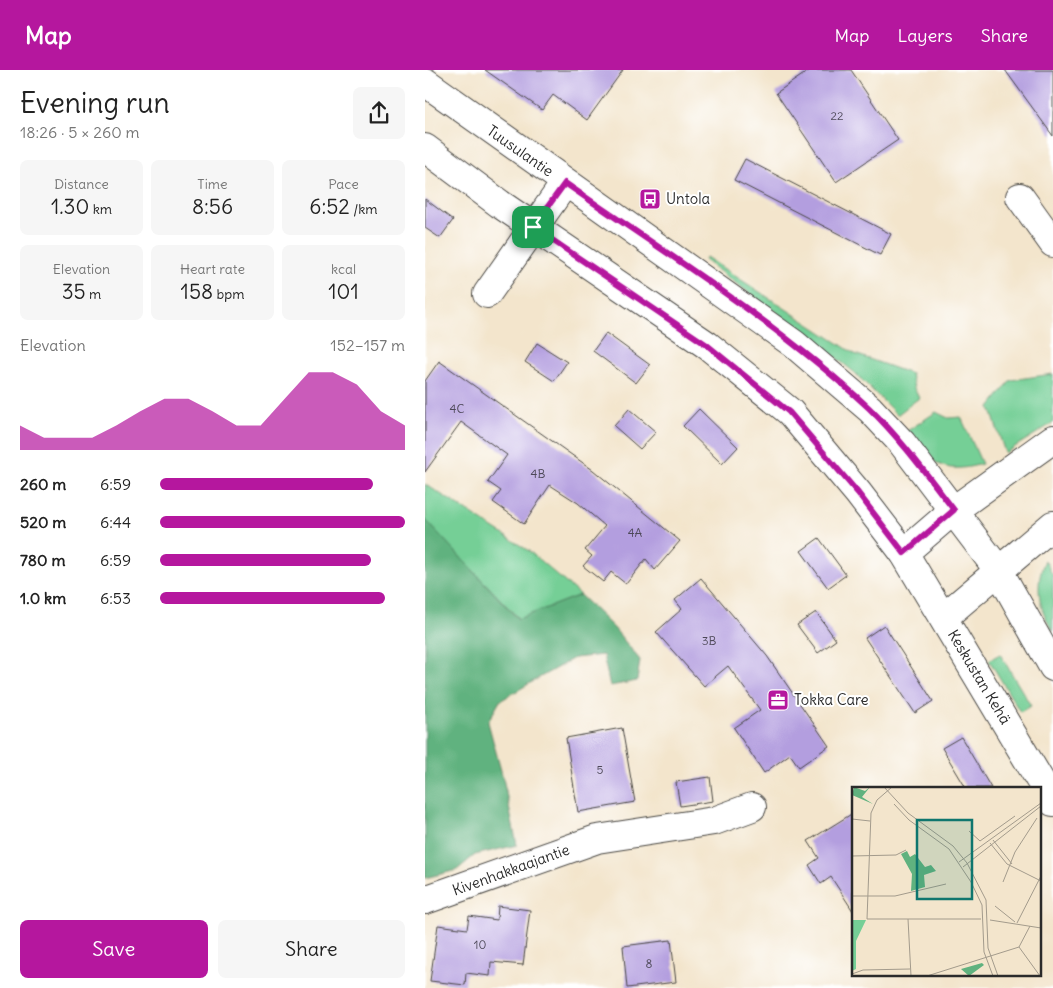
<!DOCTYPE html>
<meta charset="utf-8">
<style>
body{margin:0;font-family:Delius,sans-serif;background:#f6f6f6;color:#222;height:100vh;display:flex;flex-direction:column;font-size:19px;white-space:nowrap}
*{box-sizing:border-box;margin:0}
p{font-size:16px;color:#767676}
.icon{flex:none;width:28px;height:28px;fill:none;stroke:currentColor;stroke-width:2;stroke-linecap:round;stroke-linejoin:round}
.map{position:relative;flex:1;overflow:hidden}
.details{display:flex;flex-direction:column;background:#fff;width:425px}
.details>*{flex:none}
.pin{position:absolute;display:grid;place-items:center;width:42px;height:42px;color:#fff;margin:-21px;border-radius:10px;box-shadow:0 2px 8px #0006}
.round{display:grid;place-items:center;flex:none;width:52px;height:52px;border-radius:8px;background:#f6f6f6}
.summary{display:flex;align-items:center;justify-content:space-between;height:85px;padding:0 20px}
h1{font-size:28px;font-weight:600;line-height:38px}
.metrics{display:grid;grid-template-columns:repeat(3,1fr);gap:8px;height:85px;padding:5px 20px}
.metrics div{display:grid;align-content:center;border-radius:8px;background:#f6f6f6;text-align:center}
.metrics b{font-size:21px;font-weight:600}
.metrics small{font-size:14px;font-weight:400}
.metrics p{font-size:14px}
.chart{height:140px;padding:10px 20px}
.chart p{display:flex;justify-content:space-between}
.chart svg{width:100%;height:90px;margin-top:5px;fill:#b5179e;opacity:.7}
.cta{display:flex;gap:10px;margin-top:auto;padding:10px 20px}
.cta a{flex:1;height:58px;border-radius:8px;background:#b5179e;color:#fff;font-size:20px;font-weight:600;line-height:58px;text-align:center}
.cta a+a{background:#f6f6f6;color:#222}
ul{padding:0 20px;list-style:none;font-size:16px}
li{display:grid;grid-template-columns:80px 60px 1fr;align-items:center;height:38px}
li i{height:12px;border-radius:6px;background:#b5179e}
header{display:flex;align-items:center;gap:30px;box-sizing:border-box;height:70px;padding:0 25px;background:#b5179e;color:#fff}
header strong{font-size:24px}
nav{display:flex;gap:28px;margin-inline-start:auto;font-size:18px}
main{display:flex;flex:1;min-height:0}
.map>svg:first-child{display:block}
</style>
<header>
<strong>Map</strong>
<nav><a>Map</a><a>Layers</a><a>Share</a></nav>
</header>
<main>
<section class="details">
<div class="summary"><div><h1>Evening run</h1><p>18:26 · 5 × 260 m</p></div><a class="round"><svg class="icon" aria-label="share" viewBox="0 0 24 24"><path d="M12 15V3M7 8l5-5 5 5M5 13v7h14v-7"/></svg></a></div>
<div class="metrics">
<div><p>Distance</p><b>1.30<small> km</small></b></div>
<div><p>Time</p><b>8:56</b></div>
<div><p>Pace</p><b>6:52<small> /km</small></b></div>
</div>
<div class="metrics">
<div><p>Elevation</p><b>35<small> m</small></b></div>
<div><p>Heart rate</p><b>158<small> bpm</small></b></div>
<div><p>kcal</p><b>101</b></div>
</div>
<div class="chart"><p><span>Elevation</span>152–157 m</p>
<svg viewBox="0 0 160 44" preserveAspectRatio="none"><path d="M0 44V32L10 38L20 38L30 38L40 32L50 25L60 19L70 19L80 25L90 32L100 32L110 19L120 6L130 6L140 12L150 25L160 32V44z"/></svg>
</div>
<ul>
<li><b>260 m</b>6:59<i style="width:87%"></i></li>
<li><b>520 m</b>6:44<i style="width:100%"></i></li>
<li><b>780 m</b>6:59<i style="width:86%"></i></li>
<li><b>1.0 km</b>6:53<i style="width:92%"></i></li>
</ul>
<div class="cta"><a>Save</a><a>Share</a></div>
</section>
<div class="map">
<svg width="628" height="918" viewBox="0 0 628 918">
<rect width="100%" height="100%" fill="#fff"/>
<filter id="ink" filterUnits="userSpaceOnUse"><feTurbulence type="fractalNoise" baseFrequency=".02" numOctaves="2"/><feDisplacementMap in="SourceGraphic" scale="10" xChannelSelector="R" yChannelSelector="G"/><feConvolveMatrix kernelMatrix="1 2 1 2 8 2 1 2 1" color-interpolation-filters="sRGB"/></filter>
<filter id="wash" filterUnits="userSpaceOnUse"><feTurbulence type="fractalNoise" baseFrequency=".0096" numOctaves="4" result="noise"/><feDisplacementMap in="SourceGraphic" scale="20" xChannelSelector="R" yChannelSelector="G"/><feGaussianBlur stdDeviation="1.12" result="paint"/><feColorMatrix in="noise" values="0 0 0 0 0 0 0 0 0 0 0 0 0 0 0 0 0 1.4 0 .05"/><feComposite in="paint" operator="in"/></filter>
<g filter="url(#wash)">
<rect width="100%" height="100%" fill="#f3e5cc"/>
<!-- green -->
<g fill="#75cf96" stroke="#507d60">
<path d="M281 187 430 284 486 304 489 318 494 328 472 345 429 302 386 268 279 190Z"/>
<path d="M628 304V353L580 383 565 337 586 310Z"/>
<path d="M511 342 523 348 536 347 557 394C514 406 507 392 482 361Z"/>
<path d="M0 414 104 481 155 525 94 549 1 451Z"/>
<path d="M620 490 628 506V562C614 538 609 516 620 490Z"/>
<path d="M575 584 606 636 595 642 564 590Z"/>
</g>
<!-- forest -->
<path fill="#60b27f" stroke="#466e55" d="M0 449 93 549 155 525 189 558 215 590 212 611 185 616 178 585 149 588 112 609 75 631 63 652 78 708 92 775 50 785 32 800 0 808Z"/>
<g id="blocks">
<!-- building -->
<g fill="#b39edf">
<path d="M60 0H198L162 50 128 25 117 40Z"/>
<path d="M385 0H426L473 70 411 112 351 23Z"/>
<path d="M580 0H628V66Z"/>
<path d="M320 89 466 164 455 185 309 110Z"/>
<path d="M0 129 28 150 15 168 0 158Z"/>
<path d="M181 263 225 295 211 313 168 281Z"/>
<path d="M112 273 142 292 129 311 100 292Z"/>
<path d="M14 291 168 400 255 471 230 500 221 489 201 514 186 502 178 512 158 496 167 486 160 480 180 456 153 433 125 415 99 454 68 432 76 421 63 412 82 385 36 352 0 402V311Z"/>
<path d="M204 339 231 362 215 379 189 356Z"/>
<path d="M274 339 313 377 297 394 258 356Z"/>
<path d="M394 468 421 505 403 518 376 481Z"/>
<path d="M276 508 342 586 404 676 374 697 365 684 339 703 309 658 335 640 303 596 279 616 231 562 257 539 250 530Z"/>
<path d="M391 542 411 570 393 583 372 555Z"/>
<path d="M459 555 508 631 490 643 440 568Z"/>
<path d="M197 658 210 732 153 742 141 668Z"/>
<path d="M536 667 566 718H541L517 678Z"/>
<path d="M285 707 288 731 255 736 251 712Z"/>
<path d="M428 743V841L406 807 396 814 384 795 394 788 383 771Z"/>
<path d="M73 836 105 840 98 895 66 892 65 906 41 903 40 915 5 911 13 855 42 859 44 846 72 850Z"/>
<path d="M246 870 251 912 202 918 198 876Z"/>
</g>
</g>
</g>
<g filter="url(#ink)">
<use href="#blocks" fill-opacity="0" stroke="#494743" stroke-width="1"/>
<g fill="none" stroke-linecap="round" stroke-linejoin="round">
<!-- minor casing -->
<g stroke="#494743" stroke-width="30">
<g id="minor">
<path d="M595 127 628 173"/>
<path d="M62 224 140 113"/>
<path d="M479 483 529 440 628 369"/>
<path d="M519 547 628 455"/>
<path d="M0 830 172 769 289 751 327 737"/>
</g>
</g>
<!-- major casing -->
<g stroke="#494743" stroke-width="30">
<g id="major">
<path d="M0 12 369 274 445 339 477 373 574 501 628 597"/>
<path d="M0 78 75 134 282 275 365 342 433 423 479 483 628 732"/>
</g>
</g>
<!-- minor -->
<use href="#minor" stroke="#fff" stroke-width="28"/>
<!-- major -->
<use href="#major" stroke="#fff" stroke-width="28"/>
</g>
</g>
<g fill="none" stroke-linecap="round" stroke-linejoin="round" filter="url(#ink)">
<!-- route casing -->
<g stroke="#fff" stroke-width="10">
<path id="route" d="M140 113C242 184 353 253 444 338 476 369 502 405 529 440L479 483 433 423 364 342 282 275 108 157Z"/>
</g>
<!-- route -->
<use href="#route" stroke="#b5179e" stroke-width="6"/>
</g>
<!-- icons -->
<defs>
<g id="bus-square" transform="scale(1.125)"><rect x="-9" y="-9" width="18" height="18" rx="4" fill="#b5179e" stroke="#fff"/><path d="M-5-6H5V4H4V6H2V4H-2V6H-4V4H-5ZM-3.5-4V0h7V-4ZM-3.5 1.2v1.5H-2V1.2ZM2 1.2v1.5H3.5V1.2Z" fill="#fff"/></g>
<g id="office-square" transform="scale(1.125)"><rect x="-9" y="-9" width="18" height="18" rx="4" fill="#b5179e" stroke="#fff"/><path d="M-6-3h4V-5.5h4V-3h4V5H-6ZM-1-4.5V-3h2v-1.5ZM-6 0V1H6V0Z" fill="#fff"/></g>
</defs>
<g fill-rule="evenodd">
<use href="#bus-square" x="225" y="129"/>
<use href="#office-square" x="353" y="630"/>
</g>
<g text-anchor="middle" stroke-width="4" stroke-linejoin="round" paint-order="stroke">
<!-- number labels -->
<g font-size="12" fill="#4d4858">
<text x="412" y="50">22</text>
<text x="32" y="343">4C</text>
<text x="113" y="408">4B</text>
<text x="210" y="467">4A</text>
<text x="284" y="575">3B</text>
<text x="175" y="704">5</text>
<text x="55" y="879">10</text>
<text x="224" y="898">8</text>
</g>
<!-- street labels -->
<g font-size="15" fill="#2b2b2b" stroke="#fff">
<text transform="translate(95 81) rotate(35)" y="5">Tuusulantie</text>
<text transform="translate(554 607) rotate(59)" y="5">Keskustan Kehä</text>
<text transform="translate(86 800) rotate(-20)" y="5">Kivenhakkaajantie</text>
</g>
<!-- poi labels -->
<g font-size="15" fill="#2b2b2b" stroke="#fff" text-anchor="start">
<text x="241" y="134">Untola</text>
<text x="369" y="635">Tokka Care</text>
</g>
</g>
<!-- overview -->
<g transform="translate(427 717)">
<rect width="189" height="189" fill="#f3e5cc"/>
<path d="M0 133H14L4 154V182L0 184Z" fill="#75cf96"/>
<path d="M2 0 13 4 18 0 10 10 21 17 0 8ZM55 64 58 70 63 67 73 80 79 78 84 84 72 88 73 100 59 104 60 87 49 67ZM130 176 132 178 117 189 109 182Z" fill="#60b27f"/>
<path fill="none" stroke="#a39b8c" stroke-width="1" d="M32 0 56 26 101 59 115 76 134 113 136 161 146 189M40 0 25 13 19 26 15 132H129M42 17 57 33 97 62 119 95 130 118 132 165 141 189M0 32 18 34M117 44 128 54 163 29M141 53 160 77M138 56 155 77 189 94M0 69 44 68 54 63M107 75 189 16M111 80 189 19M151 95 163 65 185 31M0 109H43L94 97M143 119 163 135M56 132 59 189M138 133 189 141M165 136 189 89M167 160 188 189M167 160 178 139M0 187 11 183 58 182M75 189 167 160"/>
<path fill="#0f766e" fill-opacity="0.15" stroke="#0f766e" stroke-width="2.5" d="M65 33H120V112H65Z"/>
<rect width="189" height="189" fill="none" stroke="#2b2b2b" stroke-width="2.5"/>
</g>
</svg>
<div class="pin" style="left:108px;top:157px;background:#1e9e55"><svg class="icon" aria-label="arrive" viewBox="0 0 24 24"><path d="M6 21V4h12l-3 4 3 4H6"/></svg></div>
</div>
</main>
